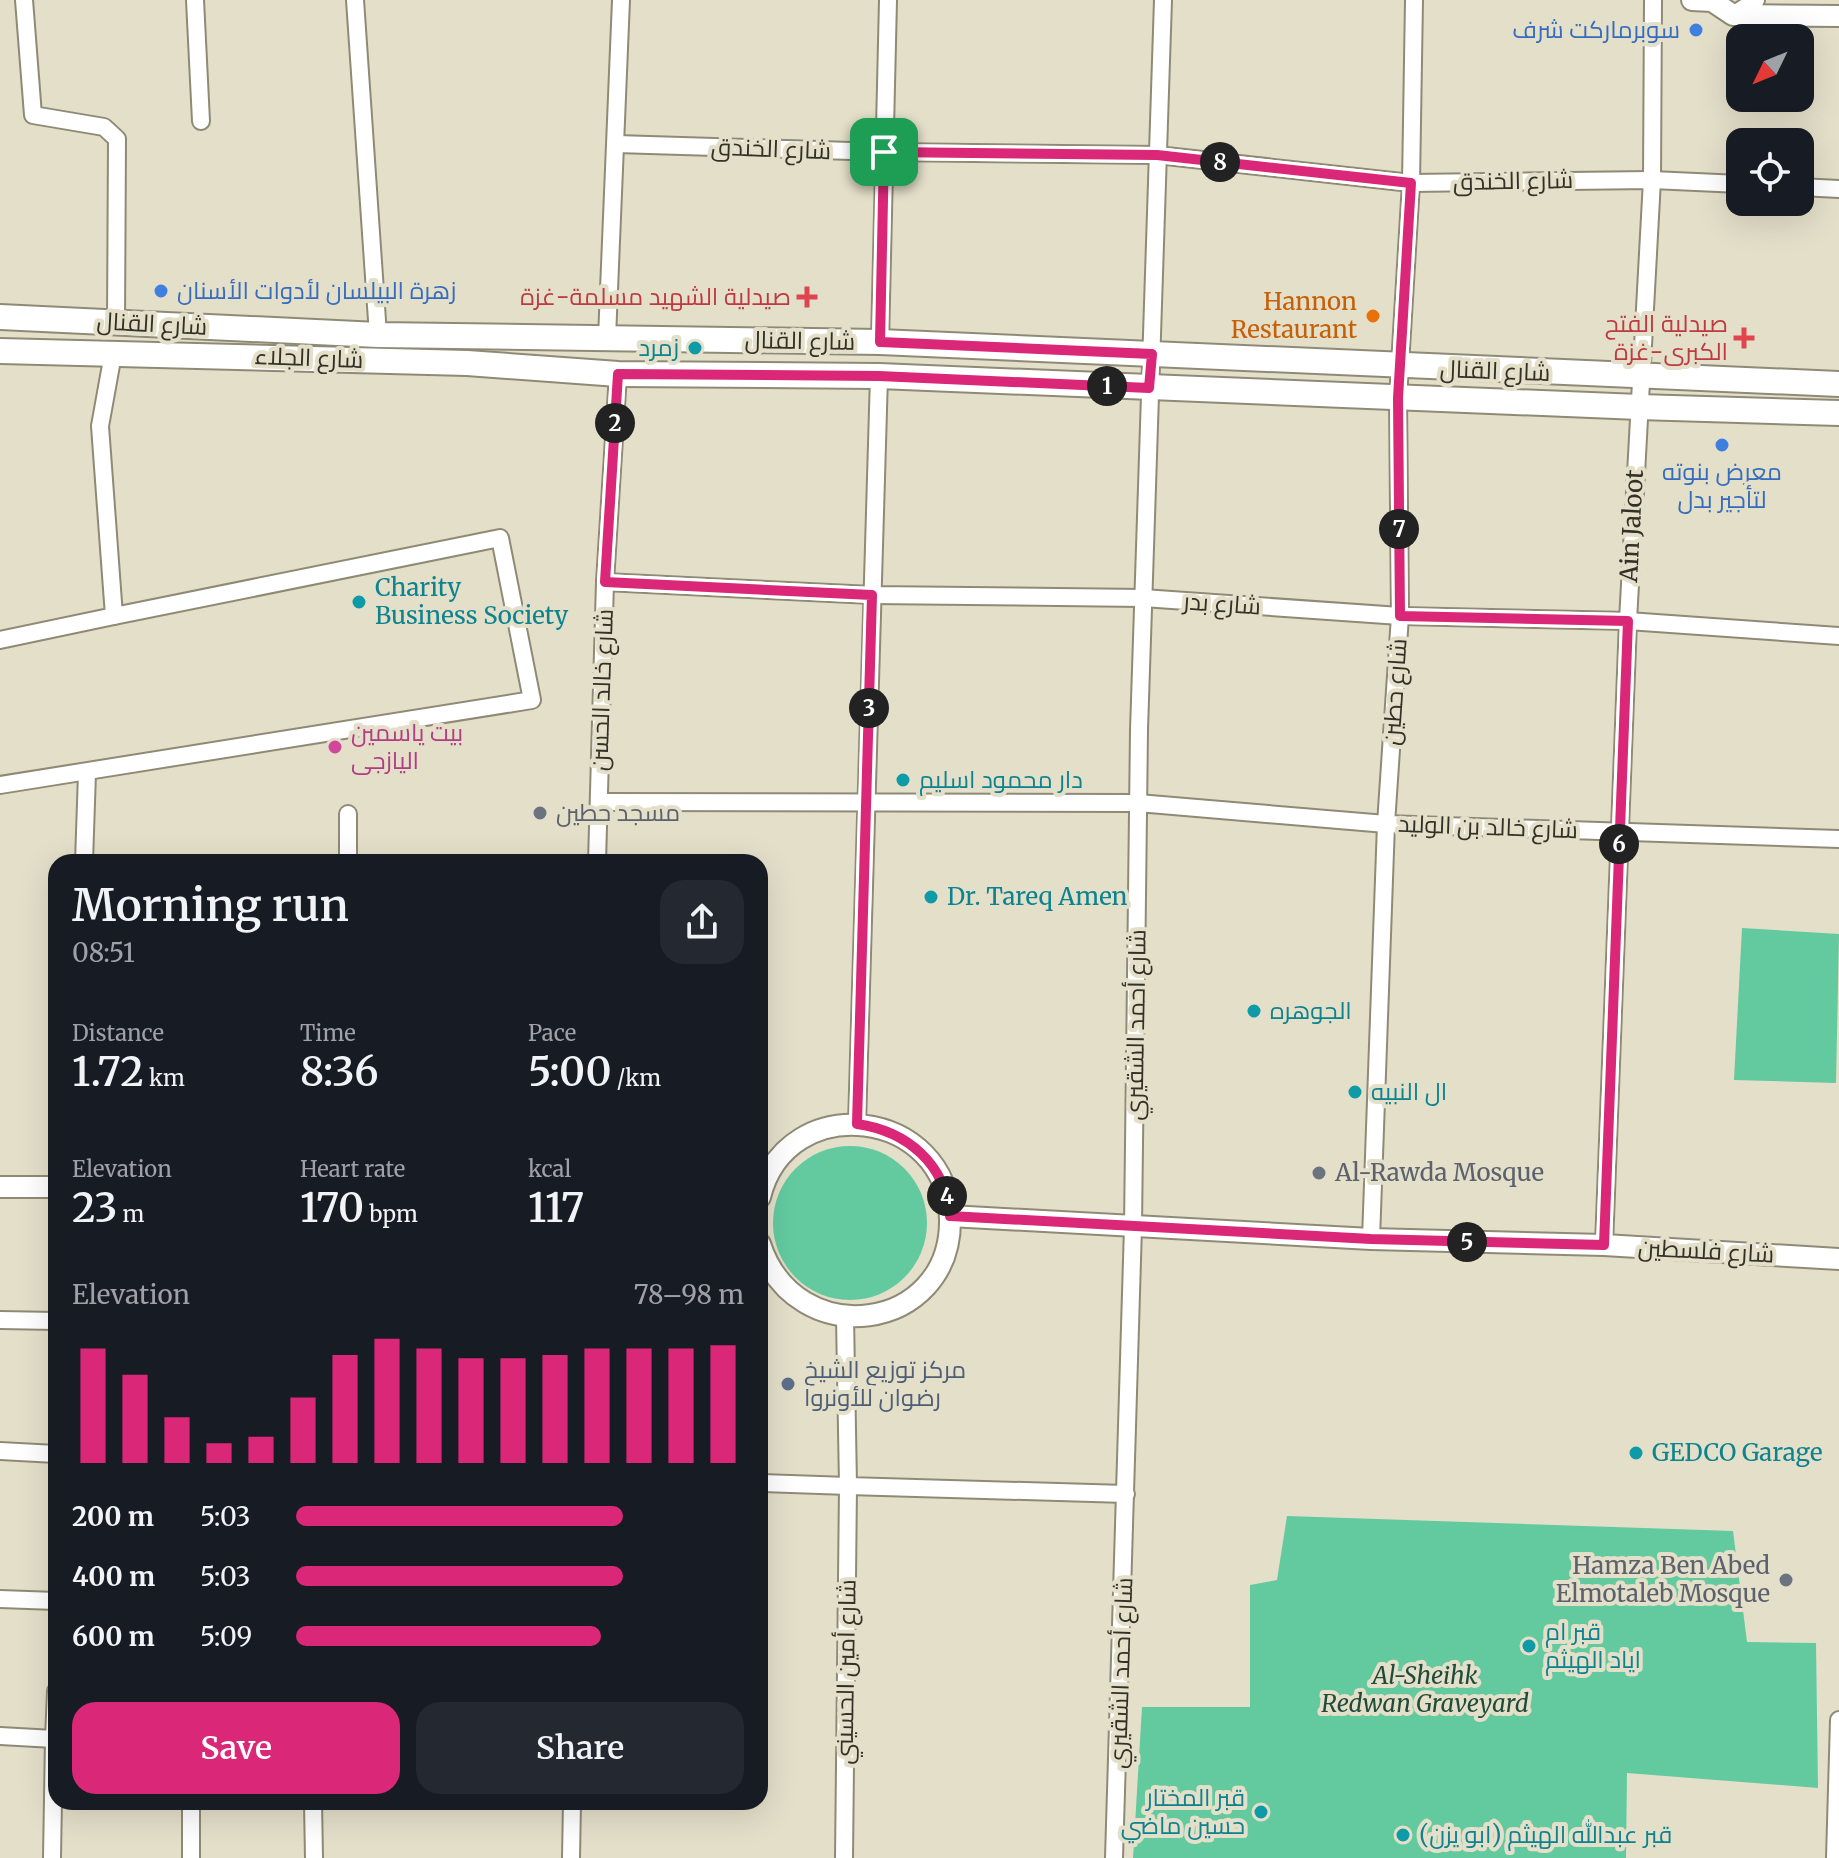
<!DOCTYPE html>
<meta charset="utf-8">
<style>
body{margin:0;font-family:Merriweather,Cairo,serif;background:#242831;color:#f1f3f6;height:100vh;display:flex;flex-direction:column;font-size:30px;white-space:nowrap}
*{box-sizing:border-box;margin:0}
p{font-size:26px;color:#9ea1a6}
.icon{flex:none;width:44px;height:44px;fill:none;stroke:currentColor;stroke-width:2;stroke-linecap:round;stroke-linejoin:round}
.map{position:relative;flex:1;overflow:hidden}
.side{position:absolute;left:48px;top:854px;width:720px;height:956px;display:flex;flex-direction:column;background:#171b24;border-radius:24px;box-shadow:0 8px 32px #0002}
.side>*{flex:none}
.needle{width:52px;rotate:227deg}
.tools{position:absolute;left:1726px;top:24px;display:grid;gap:16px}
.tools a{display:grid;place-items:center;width:88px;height:88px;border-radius:16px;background:#171b24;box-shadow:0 8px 32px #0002;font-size:40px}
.pin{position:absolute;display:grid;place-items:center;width:68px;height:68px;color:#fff;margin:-34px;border-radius:16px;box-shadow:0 4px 12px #0006}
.km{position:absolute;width:40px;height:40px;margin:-20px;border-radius:50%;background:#222;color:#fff;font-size:22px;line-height:40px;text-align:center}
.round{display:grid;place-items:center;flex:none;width:84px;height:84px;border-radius:24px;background:#242831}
.headline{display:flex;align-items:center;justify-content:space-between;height:136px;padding:0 24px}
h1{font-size:44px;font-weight:600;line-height:60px}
.figures{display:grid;grid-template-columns:repeat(3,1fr);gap:12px;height:136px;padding:8px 24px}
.figures div{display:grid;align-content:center}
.figures b{font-size:40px;font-weight:600}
.figures small{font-size:22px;font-weight:400}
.figures p{font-size:22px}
.chart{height:224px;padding:16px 24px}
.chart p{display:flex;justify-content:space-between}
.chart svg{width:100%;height:144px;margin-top:8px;stroke:#db2777;stroke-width:6}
.primary-button{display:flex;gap:16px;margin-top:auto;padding:16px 24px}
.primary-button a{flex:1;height:92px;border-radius:24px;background:#db2777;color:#fff;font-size:32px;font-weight:600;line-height:92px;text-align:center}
.primary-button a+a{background:#242831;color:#f1f3f6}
ul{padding:0 24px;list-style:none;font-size:26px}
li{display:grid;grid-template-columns:128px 96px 1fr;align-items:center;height:60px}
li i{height:20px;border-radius:10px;background:#db2777}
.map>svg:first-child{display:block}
</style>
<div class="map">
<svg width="1839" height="1858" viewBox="0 0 1839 1858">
<rect width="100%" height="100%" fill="#e4dfc9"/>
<!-- green -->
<g fill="#63caa0">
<path d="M1742 928 1839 934 1836 1083 1734 1080Z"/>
<circle cx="850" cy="1223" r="77"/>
<path d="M1287 1516 1733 1531 1747 1642 1816 1643 1818 1788 1627 1773 1626 1858H1133L1142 1707H1250V1585L1277 1580Z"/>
</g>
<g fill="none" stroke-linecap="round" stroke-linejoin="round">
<!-- minor casing -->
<g stroke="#8f8a76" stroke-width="20">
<g id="minor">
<path d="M24 0 33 115 104 127 117 139 116 323"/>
<path d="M195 0 201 121"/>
<path d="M355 0 378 335"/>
<path d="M1733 15 1756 0"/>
<path d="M616 144 884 152 1157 155 1411 183 1652 180 1740 184"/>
<path d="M1800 187 1839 189"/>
<path d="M607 338 621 0"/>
<path d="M880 342 888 0"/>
<path d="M605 582 872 595 1143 598 1400 616 1628 621 1839 636"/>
<path d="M0 640 114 616 100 426 113 354"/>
<path d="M0 785 532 700 500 538 114 616"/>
<path d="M599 802 1138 803 1386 824 1839 839"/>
<path d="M84 862 87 773"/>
<path d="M348 862V814"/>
<path d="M597 862 605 582 618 374"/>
<path d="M857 1124 879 376"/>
<path d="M1371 1239 1386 824 1400 616 1398 398 1411 183 1414 0"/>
<path d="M1604 1245 1628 621 1652 180 1653 0"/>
<path d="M845 1317 848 1486 1126 1494"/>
<path d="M0 1320 56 1321"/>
<path d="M0 1451 56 1454"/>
<path d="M760 1483 848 1486 844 1858"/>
<path d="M0 1599 56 1601"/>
<path d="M0 1736 54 1739 56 1691"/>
<path d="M313 1802 314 1858"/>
<path d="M52 1858 54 1739"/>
<path d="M191 1858V1802"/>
<path d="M571 1858 572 1802"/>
<path d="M1114 1858 1133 1227 1139 730 1163 0"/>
<path d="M1835 1858 1839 1720"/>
</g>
</g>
<!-- tertiary casing -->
<g stroke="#8f8a76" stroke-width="24">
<g id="tertiary">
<path d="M1692 0 1712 1 1733 15 1839 16"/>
<path d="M0 1187H56"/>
<path d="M760 1197C787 1088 949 1108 950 1220 951 1332 796 1354 760 1244"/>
<path d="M950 1216 1371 1239 1604 1245 1839 1259"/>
</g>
</g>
<!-- secondary casing -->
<g stroke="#8f8a76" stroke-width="28">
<g id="secondary">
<path d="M0 317 378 335 880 342 1839 384"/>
<path d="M0 351 467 363 618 374 879 376 1639 407 1839 413"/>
</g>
</g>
<!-- minor -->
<use href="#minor" stroke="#fff" stroke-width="16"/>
<!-- tertiary -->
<use href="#tertiary" stroke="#fff" stroke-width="20"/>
<!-- secondary -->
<use href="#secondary" stroke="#fff" stroke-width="24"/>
</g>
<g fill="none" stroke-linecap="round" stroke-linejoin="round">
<!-- route casing -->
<g stroke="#fff" stroke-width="16">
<path id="route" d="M884 152 1157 155 1411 183 1398 398 1400 616 1628 621 1604 1245 1371 1239 950 1216C946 1164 907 1131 857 1124L872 595 605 582 618 374 879 376 1149 388 1152 354 880 342Z"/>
</g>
<!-- route -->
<use href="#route" stroke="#db2777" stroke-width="10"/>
</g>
<!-- markers -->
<g fill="#3f7fe0" stroke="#e4dfc9" stroke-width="3">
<circle cx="1696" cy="30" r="8"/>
<circle cx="161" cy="291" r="8"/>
<circle cx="1722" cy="445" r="8"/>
</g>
<g fill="#e0444e" stroke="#e4dfc9" stroke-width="3">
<path d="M803 285h8v8h8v8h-8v8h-8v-8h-8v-8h8z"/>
<path d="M1740 326h8v8h8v8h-8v8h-8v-8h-8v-8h8z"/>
</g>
<circle fill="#e8710a" stroke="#e4dfc9" stroke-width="3" cx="1373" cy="316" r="8"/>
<g fill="#0f9aa8" stroke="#e4dfc9" stroke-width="3">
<circle cx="695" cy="348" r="8"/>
<circle cx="359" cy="602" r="8"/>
<circle cx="903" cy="780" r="8"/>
<circle cx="931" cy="897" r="8"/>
<circle cx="1254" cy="1011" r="8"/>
<circle cx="1355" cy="1092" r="8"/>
<circle cx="1636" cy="1453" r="8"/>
<circle cx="1529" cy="1646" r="8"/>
<circle cx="1261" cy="1812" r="8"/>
<circle cx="1403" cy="1835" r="8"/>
</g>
<circle fill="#d1479c" stroke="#e4dfc9" stroke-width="3" cx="335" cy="747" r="8"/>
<g fill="#6b7280" stroke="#e4dfc9" stroke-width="3">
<circle cx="540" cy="813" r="8"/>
<circle cx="1319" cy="1173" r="8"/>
<circle cx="1786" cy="1580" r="8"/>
</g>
<circle fill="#5c6f8a" stroke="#e4dfc9" stroke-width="3" cx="788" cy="1384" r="8"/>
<g text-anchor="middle" stroke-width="8" stroke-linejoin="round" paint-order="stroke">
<!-- shop labels -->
<g font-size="24" fill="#366cbe" stroke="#e4dfc9" text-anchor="end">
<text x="1680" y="38">سوبرماركت شرف</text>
<text x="177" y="299" text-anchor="start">زهرة البيلسان لأدوات الأسنان</text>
<text x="1722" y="480" text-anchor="middle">معرض بنوته<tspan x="1722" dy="28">لتأجير بدل</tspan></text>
</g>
<!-- street labels -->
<g font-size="24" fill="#323027" stroke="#e4dfc9">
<text transform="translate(771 149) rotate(2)" y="8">شارع الخندق</text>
<text transform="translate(1513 181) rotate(-1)" y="8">شارع الخندق</text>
<text transform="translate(152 324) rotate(3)" y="8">شارع القنال</text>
<text transform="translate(800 341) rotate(1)" y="8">شارع القنال</text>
<text transform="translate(309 358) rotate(2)" y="8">شارع الجلاء</text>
<text transform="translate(1495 371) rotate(2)" y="8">شارع القنال</text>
<text transform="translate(1632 526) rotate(-87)" y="8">Ain Jaloot</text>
<text transform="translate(1222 604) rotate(4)" y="8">شارع بدر</text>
<text transform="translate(602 690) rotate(-88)" y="8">شارع خالد الحسن</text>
<text transform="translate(1395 692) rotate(-86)" y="8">شارع حطين</text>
<text transform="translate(1488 827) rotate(2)" y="8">شارع خالد بن الوليد</text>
<text transform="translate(1136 1025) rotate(-89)" y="8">شارع أحمد الشقيري</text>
<text transform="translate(1706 1251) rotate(3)" y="8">شارع فلسطين</text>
<text transform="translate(846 1672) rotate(-89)" y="8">شارع أمين الحسيني</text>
<text transform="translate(1121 1673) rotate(-88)" y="8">شارع أحمد الشقيري</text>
</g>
<!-- health labels -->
<g font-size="24" fill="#be3a42" stroke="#e4dfc9" text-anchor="end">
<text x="791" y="305">صيدلية الشهيد مسلمة-غزة</text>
<text x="1728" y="332">صيدلية الفتح<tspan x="1728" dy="28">الكبرى-غزة</tspan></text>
</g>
<!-- food labels -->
<g font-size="24" fill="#c56008" stroke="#e4dfc9" text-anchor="end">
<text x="1357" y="310">Hannon<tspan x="1357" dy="28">Restaurant</tspan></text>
</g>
<!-- culture labels -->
<g font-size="24" fill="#0d838f" stroke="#e4dfc9" text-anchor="start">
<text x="679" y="356" text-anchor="end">زمرد</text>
<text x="375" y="596">Charity<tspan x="375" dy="28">Business Society</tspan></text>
<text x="919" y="788">دار محمود اسليم</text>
<text x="947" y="905">Dr. Tareq Amen</text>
<text x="1270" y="1019">الجوهره</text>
<text x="1371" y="1100">ال النبيه</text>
<text x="1652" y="1461">GEDCO Garage</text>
<text x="1545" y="1640">قبر ام<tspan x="1545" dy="28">اياد الهيثم</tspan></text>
<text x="1245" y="1806" text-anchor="end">قبر المختار<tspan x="1245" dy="28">حسين ماضي</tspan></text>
<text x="1419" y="1843">قبر عبدالله الهيثم (ابو يزن)</text>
</g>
<!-- hotel labels -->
<g font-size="24" fill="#b23c85" stroke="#e4dfc9" text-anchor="start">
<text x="351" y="741">بيت ياسمين<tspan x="351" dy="28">اليازجى</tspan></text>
</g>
<!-- worship labels -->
<g font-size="24" fill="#5b616d" stroke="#e4dfc9" text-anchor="start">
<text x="556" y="821">مسجد حطين</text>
<text x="1335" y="1181">Al-Rawda Mosque</text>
<text x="1770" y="1574" text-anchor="end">Hamza Ben Abed<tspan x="1770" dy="28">Elmotaleb Mosque</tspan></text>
</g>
<!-- service labels -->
<g font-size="24" fill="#4e5e75" stroke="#e4dfc9" text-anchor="start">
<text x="804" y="1378">مركز توزيع الشيخ<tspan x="804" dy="28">رضوان للأونروا</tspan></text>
</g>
<!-- park labels -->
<g font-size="24" font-style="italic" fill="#1f4c3a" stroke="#e4dfc9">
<text x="1425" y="1684">Al-Sheihk<tspan x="1425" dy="28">Redwan Graveyard</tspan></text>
</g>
</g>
</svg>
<div class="tools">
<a><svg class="needle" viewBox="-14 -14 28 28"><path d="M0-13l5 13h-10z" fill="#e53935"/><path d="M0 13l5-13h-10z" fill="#9ea1a6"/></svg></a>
<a><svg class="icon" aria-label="locate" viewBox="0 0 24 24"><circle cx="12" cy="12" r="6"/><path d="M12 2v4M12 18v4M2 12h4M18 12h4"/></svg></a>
</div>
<div class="pin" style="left:884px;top:152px;background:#1e9e55"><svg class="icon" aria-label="arrive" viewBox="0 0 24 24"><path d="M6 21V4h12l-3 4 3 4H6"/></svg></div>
<b class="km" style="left:1107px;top:386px">1</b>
<b class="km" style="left:615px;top:423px">2</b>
<b class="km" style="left:869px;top:708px">3</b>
<b class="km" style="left:947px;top:1196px">4</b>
<b class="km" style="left:1467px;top:1242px">5</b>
<b class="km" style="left:1619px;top:844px">6</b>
<b class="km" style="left:1399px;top:529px">7</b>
<b class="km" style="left:1220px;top:162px">8</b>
<section class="side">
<div class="headline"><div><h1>Morning run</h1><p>08:51</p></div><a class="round"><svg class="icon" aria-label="share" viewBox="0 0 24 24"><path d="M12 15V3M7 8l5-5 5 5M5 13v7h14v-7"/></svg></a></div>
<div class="figures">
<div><p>Distance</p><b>1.72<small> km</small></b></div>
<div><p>Time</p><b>8:36</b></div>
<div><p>Pace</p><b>5:00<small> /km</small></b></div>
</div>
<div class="figures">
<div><p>Elevation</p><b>23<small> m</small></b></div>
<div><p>Heart rate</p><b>170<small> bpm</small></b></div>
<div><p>kcal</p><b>117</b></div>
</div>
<div class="chart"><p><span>Elevation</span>78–98 m</p>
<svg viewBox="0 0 160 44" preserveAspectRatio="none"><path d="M5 44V9M15 44V17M25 44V30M35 44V38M45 44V36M55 44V24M65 44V11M75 44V6M85 44V9M95 44V12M105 44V12M115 44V11M125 44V9M135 44V9M145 44V9M155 44V8"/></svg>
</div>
<ul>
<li><b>200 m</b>5:03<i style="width:73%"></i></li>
<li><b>400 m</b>5:03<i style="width:73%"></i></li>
<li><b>600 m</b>5:09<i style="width:68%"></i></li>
</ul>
<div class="primary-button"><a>Save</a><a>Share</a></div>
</section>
</div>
